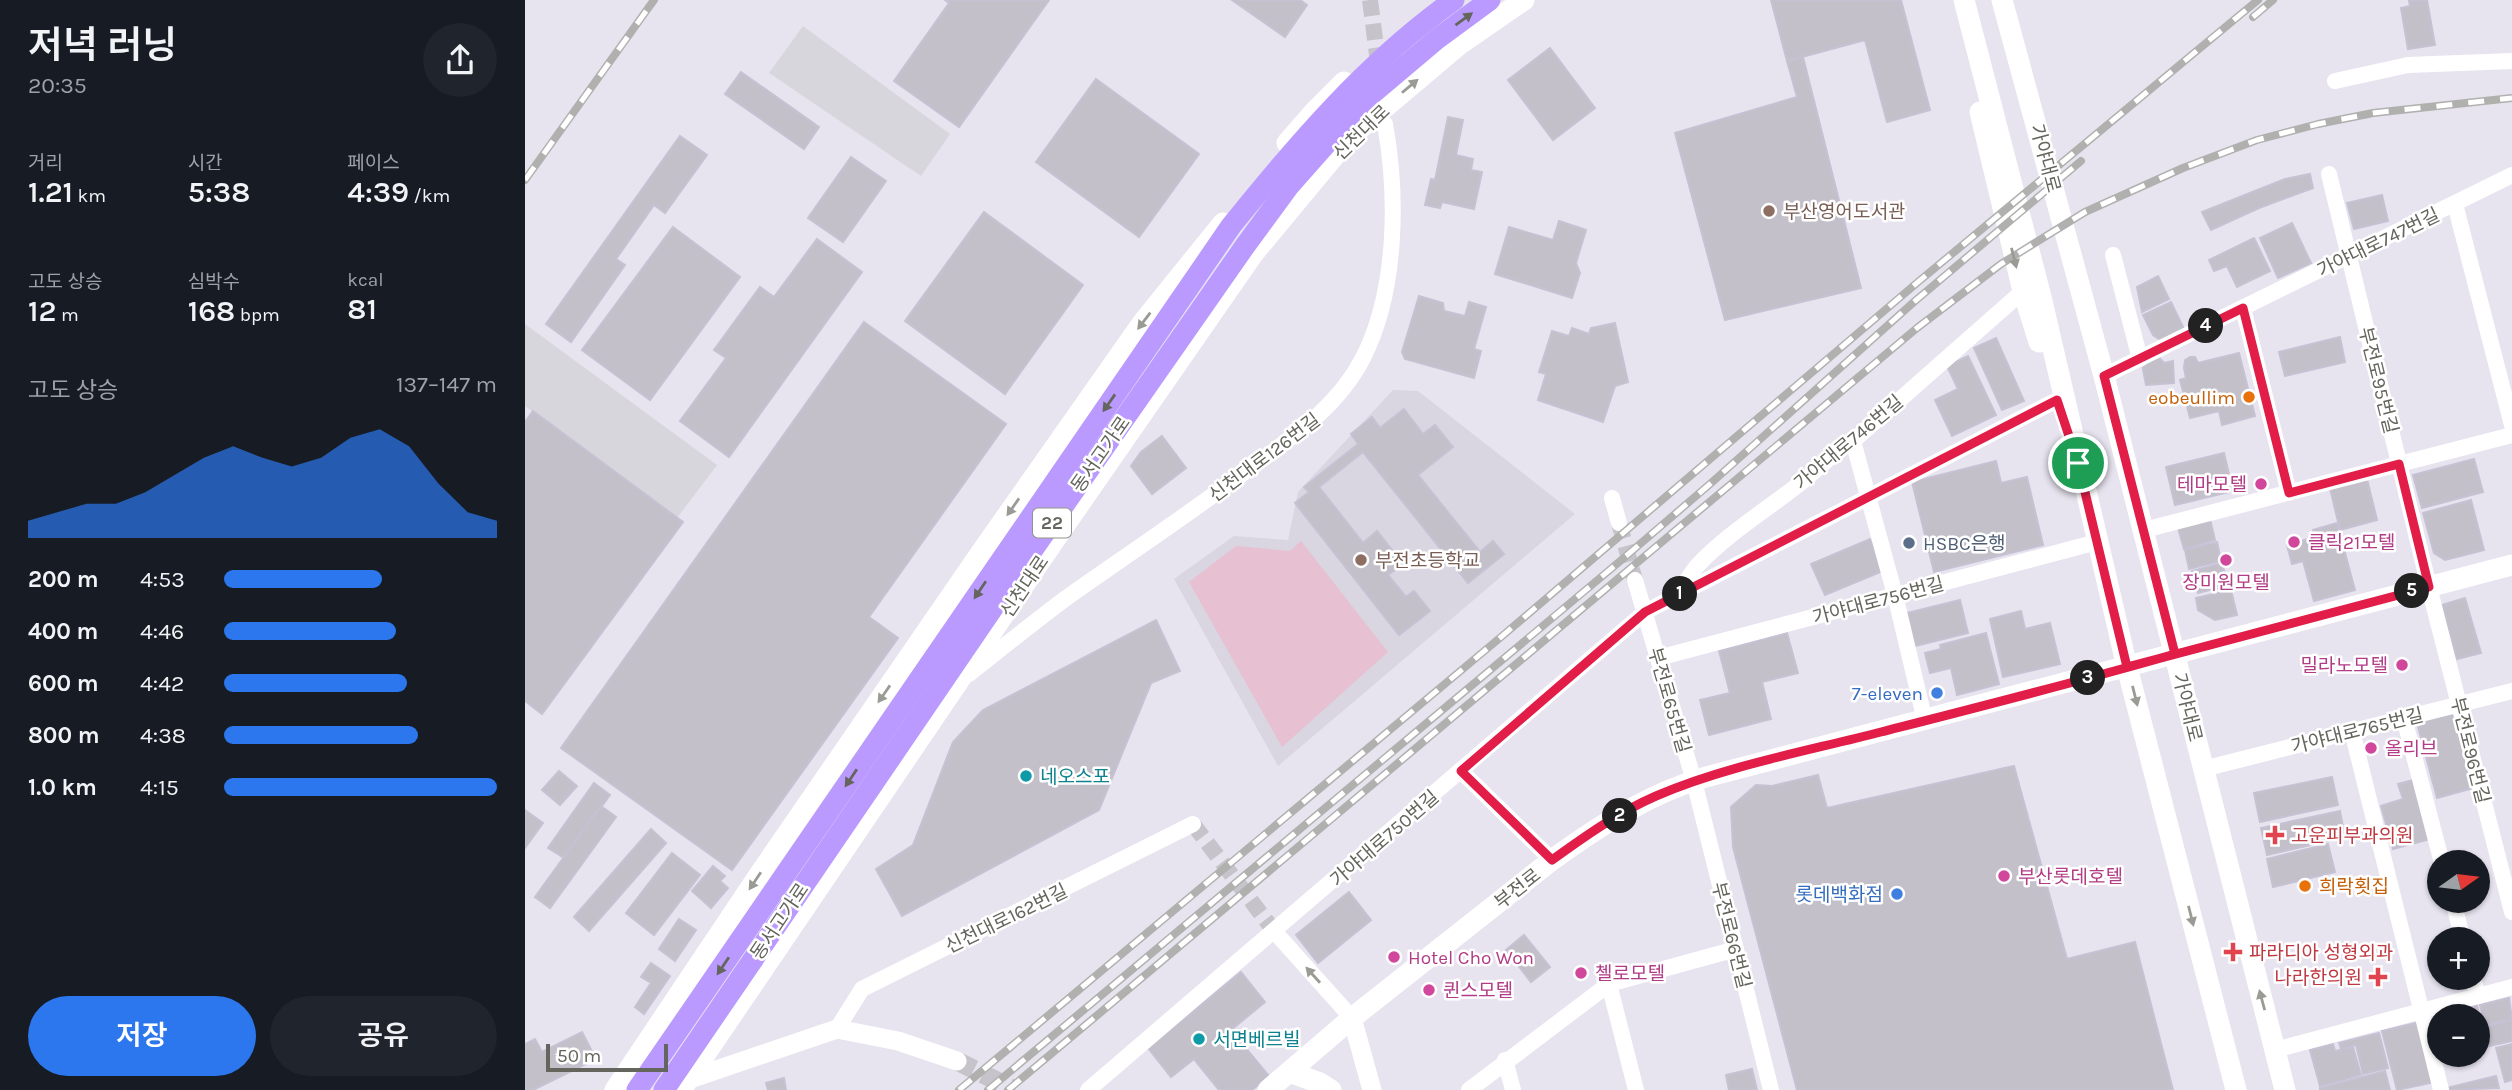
<!DOCTYPE html>
<html lang="ko">
<meta charset="utf-8">
<style>
body{margin:0;font-family:Karla,"Noto Sans KR",sans-serif;background:#20242c;color:#f1f3f6;height:100vh;display:flex;flex-direction:column;font-size:26px;white-space:nowrap}
*{box-sizing:border-box;margin:0}
p{font-size:23px;color:#9ea1a6}
.icon{flex:none;width:38px;height:38px;fill:none;stroke:currentColor;stroke-width:2;stroke-linecap:round;stroke-linejoin:round}
.map{position:relative;flex:1;overflow:hidden}
.sheet{display:flex;flex-direction:column;background:#171b24;width:525px}
.sheet>*{flex:none}
.needle{width:46px;rotate:76deg}
.tools{position:absolute;left:1902px;top:850px;display:grid;gap:14px}
.tools a{display:grid;place-items:center;width:63px;height:63px;border-radius:50%;background:#171b24;box-shadow:0 2px 5px #0004;font-size:35px}
.scale{position:absolute;left:21px;bottom:18px;width:122px;box-sizing:border-box;padding-left:7px;border:4px solid #64655c;border-top:0;font-size:19px;line-height:24px;white-space:nowrap;color:#64655c;-webkit-text-stroke:5px #fff;paint-order:stroke}
.pin{position:absolute;display:grid;place-items:center;width:60px;height:60px;color:#fff;margin:-30px;border:4px solid #fff;border-radius:50%;box-shadow:0 2px 7px #0007}
.km{position:absolute;width:35px;height:35px;margin:-18px;border-radius:50%;background:#222;color:#fff;font-size:19px;line-height:35px;text-align:center}
.round{display:grid;place-items:center;flex:none;width:74px;height:74px;border-radius:37px;background:#20242c}
.headline{display:flex;align-items:center;justify-content:space-between;height:119px;padding:0 28px}
h1{font-size:38px;font-weight:600;line-height:52px}
.figures{display:grid;grid-template-columns:repeat(3,1fr);gap:10px;height:119px;padding:7px 28px}
.figures div{display:grid;align-content:center}
.figures b{font-size:30px;font-weight:600}
.figures small{font-size:19px;font-weight:400}
.figures p{font-size:19px}
.chart{height:196px;padding:14px 28px}
.chart p{display:flex;justify-content:space-between}
.chart svg{width:100%;height:126px;margin-top:7px;fill:#2c77ed;opacity:.7}
.action{display:flex;gap:14px;margin-top:auto;padding:14px 28px}
.action a{flex:1;height:80px;border-radius:42px;background:#2c77ed;color:#fff;font-size:28px;font-weight:600;line-height:80px;text-align:center}
.action a+a{background:#20242c;color:#f1f3f6}
ul{padding:0 28px;list-style:none;font-size:23px}
li{display:grid;grid-template-columns:112px 84px 1fr;align-items:center;height:52px}
li i{height:18px;border-radius:9px;background:#2c77ed}
main{display:flex;flex:1;min-height:0}
.map>svg:first-child{display:block}
</style>
<main>
<section class="sheet">
<div class="headline"><div><h1>저녁 러닝</h1><p>20:35</p></div><a class="round"><svg class="icon" aria-label="share" viewBox="0 0 24 24"><path d="M12 15V3M7 8l5-5 5 5M5 13v7h14v-7"/></svg></a></div>
<div class="figures">
<div><p>거리</p><b>1.21<small> km</small></b></div>
<div><p>시간</p><b>5:38</b></div>
<div><p>페이스</p><b>4:39<small> /km</small></b></div>
</div>
<div class="figures">
<div><p>고도 상승</p><b>12<small> m</small></b></div>
<div><p>심박수</p><b>168<small> bpm</small></b></div>
<div><p>kcal</p><b>81</b></div>
</div>
<div class="chart"><p><span>고도 상승</span>137–147 m</p>
<svg viewBox="0 0 160 44" preserveAspectRatio="none"><path d="M0 44V38L10 35L20 32L30 32L40 28L50 22L60 16L70 12L80 16L90 19L100 16L110 9L120 6L130 12L140 25L150 35L160 38V44z"/></svg>
</div>
<ul>
<li><b>200 m</b>4:53<i style="width:58%"></i></li>
<li><b>400 m</b>4:46<i style="width:63%"></i></li>
<li><b>600 m</b>4:42<i style="width:67%"></i></li>
<li><b>800 m</b>4:38<i style="width:71%"></i></li>
<li><b>1.0 km</b>4:15<i style="width:100%"></i></li>
</ul>
<div class="action"><a>저장</a><a>공유</a></div>
</section>
<div class="map">
<svg width="1987" height="1090" viewBox="0 0 1987 1090">
<rect width="100%" height="100%" fill="#e7e4ef"/>
<!-- industrial -->
<g fill="#d8d6dd">
<path d="M278 26 425 134 396 176 244 73Z"/>
<path d="M0 324 192 465 152 518 0 406Z"/>
</g>
<!-- education -->
<path fill="#d9d5e1" d="M868 390 893 391 1050 514 753 766 649 579 709 536 763 540 773 492Z"/>
<!-- green -->
<path fill="#e7c0d2" d="M776 541 863 652 757 747 664 582 711 546 765 551Z"/>
<!-- building -->
<g fill="#c3c0ca" stroke="#c6c2d4" stroke-width="2">
<path d="M420 0H524L434 127 369 81 424 3Z"/>
<path d="M707 0H775L782 5 760 37Z"/>
<path d="M1246 0H1376L1405 110 1362 122 1340 40 1262 61Z"/>
<path d="M1902 0 1910 45 1883 49 1876 8 1885 6 1884 1Z"/>
<path d="M1025 48 1070 108 1028 140 983 80Z"/>
<path d="M1278 57 1336 288 1200 320 1150 133 1272 97 1262 61Z"/>
<path d="M216 72 294 127 279 149 200 94Z"/>
<path d="M571 79 674 154 614 237 511 162Z"/>
<path d="M923 117 938 120 931 155 948 159 946 170 957 172 949 209 917 202 915 208 900 205 906 179 910 180Z"/>
<path d="M155 136 182 155 140 213 129 205 91 259 100 265 46 342 21 324Z"/>
<path d="M326 157 361 181 318 242 283 218Z"/>
<path d="M1785 174 1788 188 1734 208 1686 230 1677 212 1760 179Z"/>
<path d="M1857 195 1863 221 1829 229 1822 203Z"/>
<path d="M459 212 558 285 480 394 380 321Z"/>
<path d="M1034 221 1061 230 1051 263 1055 273 1047 298 970 274 984 227 1028 240Z"/>
<path d="M1767 223 1786 263 1753 278 1735 238Z"/>
<path d="M148 227 215 277 125 400 57 350Z"/>
<path d="M1729 238 1745 271 1712 287 1702 266 1689 271 1684 260Z"/>
<path d="M292 239 337 272 204 457 155 421 201 358 189 350 235 287 249 297Z"/>
<path d="M1633 276 1644 299 1617 312 1612 287Z"/>
<path d="M894 296 918 303 919 311 940 316 944 302 961 307 949 349 956 351 949 378 880 359 877 352Z"/>
<path d="M1646 302 1659 329 1637 341 1628 335 1618 315Z"/>
<path d="M339 322 481 424 344 617 373 638 207 870 36 748Z"/>
<path d="M1090 323 1103 382 1090 386 1078 422 1013 400 1021 374 1014 372 1027 331 1044 336 1047 328 1064 334 1066 328Z"/>
<path d="M1815 337 1820 362 1760 376 1754 352Z"/>
<path d="M1471 338 1499 401 1477 410 1449 348Z"/>
<path d="M1714 353 1730 416 1697 425 1694 411 1665 418 1655 380 1661 378 1659 368 1660 360 1665 357H1670L1673 363Z"/>
<path d="M1631 354 1639 363 1648 361 1649 383 1621 385 1617 364Z"/>
<path d="M1443 356 1471 415 1427 436 1410 400 1433 389 1422 366Z"/>
<path d="M879 409 898 434 910 425 928 447 893 475 955 552 968 541 979 554 943 583 838 452 794 487 838 543 852 531 878 564 863 575 881 597 889 591 905 611 874 635 770 503 784 492 779 487 833 444 826 434 847 417 855 428Z"/>
<path d="M8 411 158 522 17 714 0 701V422Z"/>
<path d="M637 436 661 468 627 494 606 466 616 452Z"/>
<path d="M1699 453 1708 491 1650 505 1641 467Z"/>
<path d="M1949 459 1958 492 1897 508 1888 475Z"/>
<path d="M1471 461 1476 483 1502 477 1518 545 1409 572 1387 482Z"/>
<path d="M1841 475 1852 520 1815 530 1804 484Z"/>
<path d="M1946 500 1959 550 1920 560 1909 553 1898 513Z"/>
<path d="M1685 519 1690 540 1659 549 1653 528Z"/>
<path d="M1812 523 1830 590 1789 601 1778 561 1767 564 1762 545 1790 537 1788 530Z"/>
<path d="M1345 539 1358 571 1300 595 1286 564Z"/>
<path d="M1692 542 1696 561 1664 569 1660 550Z"/>
<path d="M1697 563 1703 585 1673 593 1667 571Z"/>
<path d="M1706 590 1712 615 1690 620 1673 610 1671 598Z"/>
<path d="M1940 598 1956 653 1932 659 1917 605Z"/>
<path d="M1435 600 1443 633 1390 646 1382 613Z"/>
<path d="M1496 611 1500 629 1525 623 1535 664 1478 677 1465 619Z"/>
<path d="M631 620 655 671 626 683 574 810 377 916 351 869 388 845 428 742 458 710Z"/>
<path d="M1262 633 1273 673 1237 682 1246 719 1184 735 1175 700 1205 693 1194 651Z"/>
<path d="M1461 633 1474 684 1432 695 1426 668 1405 673 1400 653 1416 649 1415 645Z"/>
<path d="M1922 711 1935 720 1952 787 1912 798 1891 719Z"/>
<path d="M1489 766 1542 959 1610 942 1648 1090H1272L1208 847 1206 807 1231 785 1247 786 1293 775 1302 808Z"/>
<path d="M34 771 52 786 35 805 17 790Z"/>
<path d="M1807 777 1813 805 1735 822 1729 793Z"/>
<path d="M1888 780 1905 839 1868 849 1856 806 1878 799 1873 784Z"/>
<path d="M69 783 85 795 39 858 23 848Z"/>
<path d="M76 806 91 817 25 908 10 897Z"/>
<path d="M0 810 18 823 0 848Z"/>
<path d="M1815 811 1820 837 1742 855 1736 828Z"/>
<path d="M126 829 141 843 64 931 49 917Z"/>
<path d="M1803 844 1810 872 1748 887 1742 859Z"/>
<path d="M147 853 175 875 129 935 101 913Z"/>
<path d="M188 866 200 876 195 881 203 888 186 908 167 891Z"/>
<path d="M824 892 846 920 793 963 771 935Z"/>
<path d="M154 919 171 930 150 961 134 949Z"/>
<path d="M999 935 1025 967 1006 982 981 950Z"/>
<path d="M126 963 145 976 119 1014 110 1007 126 983 116 977Z"/>
<path d="M716 972 740 1002 706 1030 744 1076 727 1090H694L669 1059 646 1077 623 1048Z"/>
<path d="M1984 998 1987 1019 1960 1025 1955 1005Z"/>
<path d="M1952 1005 1961 1044 1953 1046V1017H1914V1055L1907 1025 1914 1014Z"/>
<path d="M1987 1020V1041L1964 1046 1960 1027Z"/>
<path d="M1895 1022 1910 1082 1872 1090 1857 1031Z"/>
<path d="M57 1032 71 1059 8 1090H0V1044L10 1039 17 1052Z"/>
<path d="M1854 1033 1863 1068 1838 1074 1831 1045 1816 1049 1814 1043Z"/>
<path d="M1808 1044 1810 1051 1828 1047 1836 1075 1795 1086 1785 1050Z"/>
<path d="M1987 1044V1080L1980 1082 1971 1048Z"/>
<path d="M1227 1069 1232 1090H1204L1201 1075Z"/>
<path d="M1860 1071 1865 1090H1795V1088Z"/>
<path d="M1971 1076 1974 1088 1923 1090 1922 1088Z"/>
<path d="M259 1078 261 1090H243L241 1083Z"/>
</g>
<g fill="none" stroke-linecap="round" stroke-linejoin="round">
<!-- minor-tunnel -->
<g stroke="#c6c4ca" stroke-width="16" stroke-dasharray="16 8" stroke-linecap="butt">
<path d="M845 0 854 70"/>
<path d="M1094 523 1110 580"/>
<path d="M668 824 749 931"/>
</g>
<!-- tertiary-tunnel -->
<path stroke="#c6c4ca" stroke-width="19" stroke-dasharray="19 10" stroke-linecap="butt" d="M432 1061 490 1090"/>
<!-- minor -->
<g stroke="#fff" stroke-width="16">
<path d="M1810 81 1883 65 1987 61"/>
<path d="M1804 174 1904 587 1987 912"/>
<path d="M1930 204 1987 425"/>
<path d="M1588 255 1615 359"/>
<path d="M1718 308 1764 493"/>
<path d="M1579 376 1987 175"/>
<path d="M1328 441 1370 595 1400 721"/>
<path d="M1087 498 1094 523"/>
<path d="M1619 530 1987 435"/>
<path d="M1110 580 1169 781 1246 1090"/>
<path d="M1154 593C1160 584 1165 574 1172 566 1203 533 1243 509 1278 481 1295 467 1309 452 1328 441L1498 291"/>
<path d="M1133 658 1572 542"/>
<path d="M444 674C477 648 510 621 544 596 602 555 661 516 717 474 763 440 811 410 838 358 872 291 873 197 860 124"/>
<path d="M1879 718 1917 863"/>
<path d="M1827 731 1916 1090"/>
<path d="M1678 769 1987 691"/>
<path d="M936 771 1027 860"/>
<path d="M1928 901 1938 940"/>
<path d="M749 931 827 1018"/>
<path d="M1948 978 1953 996"/>
<path d="M1084 984 1111 1090"/>
<path d="M312 1029 337 989 668 824"/>
<path d="M1750 1050 1987 987"/>
<path d="M980 1060 988 1090"/>
<path d="M563 1090 1120 612 1532 400"/>
<path d="M944 1090 1084 984 1211 949"/>
</g>
<!-- tertiary -->
<g stroke="#fff" stroke-width="19">
<path d="M827 1018 847 1090"/>
<path d="M162 1080 312 1029 373 1041 432 1061"/>
</g>
<!-- secondary -->
<g stroke="#fff" stroke-width="21">
<path d="M1439 0 1516 297 1602 667 1711 1090"/>
<path d="M1477 0 1579 376 1760 1090"/>
<path d="M1455 112 1498 291 1514 342"/>
<path d="M762 143 790 111 819 82"/>
<path d="M764 1072 795 1083 806 1090"/>
<path d="M90 1090 236 872 455 554 618 322 698 223"/>
<path d="M156 1090 524 548 728 254 825 137 935 44 999 0"/>
<path d="M743 1090 827 1018 1027 860C1074 826 1125 793 1181 777L1987 565"/>
</g>
<!-- trunk -->
<g stroke="#ba9aff" stroke-width="21">
<path d="M112 1090 706 226C773 143 842 62 929 0"/>
<path d="M139 1090 509 548 720 246 764 186 841 99 912 39 965 0"/>
</g>
<!-- rail casing -->
<g stroke="#b0b1af" stroke-width="8">
<g id="rail">
<path d="M1728 17 1748 0"/>
<path d="M0 180 129 0"/>
<path d="M434 1090 976 637 1393 282 1733 0"/>
<path d="M463 1090 1087 568 1185 484 1390 301 1556 161"/>
<path d="M483 1090 1392 328 1476 264 1560 212 1658 168 1732 140 1793 124 1848 113 1987 98"/>
</g>
</g>
<!-- rail -->
<use href="#rail" stroke="#fff" stroke-width="5" stroke-dasharray="16" stroke-linecap="butt"/>
</g>
<!-- one-way arrows -->
<defs><path id="oneway-solid" d="M-6-.8H1V-3.2L6.5 0L1 3.2V.8H-6Z" transform="scale(1.75)"/></defs>
<g fill="#64655c">
<use href="#oneway-solid" transform="translate(939 19) rotate(-36)"/>
<use href="#oneway-solid" transform="translate(584 403) rotate(125)"/>
<use href="#oneway-solid" transform="translate(455 590) rotate(124)"/>
<use href="#oneway-solid" transform="translate(326 778) rotate(124)"/>
<use href="#oneway-solid" transform="translate(198 966) rotate(124)"/>
</g>
<g fill="#9a9b95">
<use href="#oneway-solid" transform="translate(885 86) rotate(-40)"/>
<use href="#oneway-solid" transform="translate(1489 258) rotate(76)"/>
<use href="#oneway-solid" transform="translate(619 321) rotate(127)"/>
<use href="#oneway-solid" transform="translate(488 507) rotate(125)"/>
<use href="#oneway-solid" transform="translate(359 694) rotate(125)"/>
<use href="#oneway-solid" transform="translate(1610 696) rotate(76)"/>
<use href="#oneway-solid" transform="translate(230 881) rotate(124)"/>
<use href="#oneway-solid" transform="translate(1666 916) rotate(76)"/>
<use href="#oneway-solid" transform="translate(788 975) rotate(-132)"/>
<use href="#oneway-solid" transform="translate(1737 1000) rotate(-105)"/>
</g>
<g fill="none" stroke-linecap="round" stroke-linejoin="round">
<!-- route casing -->
<g stroke="#fff" stroke-width="14">
<path id="route" d="M1553 463 1532 400 1120 612 936 771 1027 860C1059 837 1094 812 1131 796 1200 766 1283 751 1356 732 1454 707 1553 682 1650 654L1579 376 1718 308 1764 493 1874 464 1904 587 1602 667 1553 463"/>
</g>
<!-- route -->
<use href="#route" stroke="#e11d48" stroke-width="9"/>
</g>
<!-- markers -->
<g fill="#8d6e63" stroke="#fff" stroke-width="2.5">
<circle cx="1244" cy="211" r="7"/>
<circle cx="836" cy="560" r="7"/>
</g>
<g fill="#e8710a" stroke="#fff" stroke-width="2.5">
<circle cx="1724" cy="397" r="7"/>
<circle cx="1780" cy="886" r="7"/>
</g>
<g fill="#d1479c" stroke="#fff" stroke-width="2.5">
<circle cx="1736" cy="484" r="7"/>
<circle cx="1769" cy="542" r="7"/>
<circle cx="1701" cy="560" r="7"/>
<circle cx="1877" cy="665" r="7"/>
<circle cx="1846" cy="748" r="7"/>
<circle cx="1479" cy="876" r="7"/>
<circle cx="869" cy="957" r="7"/>
<circle cx="1056" cy="973" r="7"/>
<circle cx="904" cy="990" r="7"/>
</g>
<circle fill="#5c6f8a" stroke="#fff" stroke-width="2.5" cx="1384" cy="543" r="7"/>
<g fill="#3f7fe0" stroke="#fff" stroke-width="2.5">
<circle cx="1412" cy="693" r="7"/>
<circle cx="1372" cy="894" r="7"/>
</g>
<g fill="#0f9aa8" stroke="#fff" stroke-width="2.5">
<circle cx="501" cy="776" r="7"/>
<circle cx="674" cy="1039" r="7"/>
</g>
<g fill="#e0444e" stroke="#fff" stroke-width="2.5">
<path d="M1746.5 824.5h7v7h7v7h-7v7h-7v-7h-7v-7h7z"/>
<path d="M1704.5 941.5h7v7h7v7h-7v7h-7v-7h-7v-7h7z"/>
<path d="M1849.5 966.5h7v7h7v7h-7v7h-7v-7h-7v-7h7z"/>
</g>
<g text-anchor="middle" stroke-width="5" stroke-linejoin="round" paint-order="stroke">
<!-- shield labels -->
<rect fill="#fff" stroke="#92938d" stroke-width="2" x="508" y="508.5" width="38" height="29" rx="5"/>
<g font-size="18" font-weight="bold" fill="#64655c">
<text x="527" y="529">22</text>
</g>
<!-- street labels -->
<g font-size="19" fill="#64655c" stroke="#fff">
<text transform="translate(836 132) rotate(-44)" y="7">신천대로</text>
<text transform="translate(1521 158) rotate(75)" y="7">가야대로</text>
<text transform="translate(1853 242) rotate(-26)" y="7">가야대로747번길</text>
<text transform="translate(1854 380) rotate(76)" y="7">부전로95번길</text>
<text transform="translate(1323 442) rotate(-40)" y="7">가야대로746번길</text>
<text transform="translate(575 454) rotate(-55)" y="7">동서고가로</text>
<text transform="translate(739 457) rotate(-37)" y="7">신천대로126번길</text>
<text transform="translate(499 586) rotate(-56)" y="7">신천대로</text>
<text transform="translate(1353 600) rotate(-15)" y="7">가야대로756번길</text>
<text transform="translate(1145 700) rotate(74)" y="7">부전로65번길</text>
<text transform="translate(1663 707) rotate(76)" y="7">가야대로</text>
<text transform="translate(1832 730) rotate(-14)" y="7">가야대로765번길</text>
<text transform="translate(1946 750) rotate(76)" y="7">부전로96번길</text>
<text transform="translate(859 838) rotate(-41)" y="7">가야대로750번길</text>
<text transform="translate(992 888) rotate(-38)" y="7">부전로</text>
<text transform="translate(481 918) rotate(-26)" y="7">신천대로162번길</text>
<text transform="translate(254 921) rotate(-56)" y="7">동서고가로</text>
<text transform="translate(1207 935) rotate(76)" y="7">부전로66번길</text>
</g>
<!-- education labels -->
<g font-size="19" fill="#785e54" stroke="#fff" text-anchor="start">
<text x="1258" y="218">부산영어도서관</text>
<text x="850" y="567">부전초등학교</text>
</g>
<!-- food labels -->
<g font-size="19" fill="#c56008" stroke="#fff" text-anchor="end">
<text x="1710" y="404">eobeullim</text>
<text x="1794" y="893" text-anchor="start">희락횟집</text>
</g>
<!-- hotel labels -->
<g font-size="19" fill="#b23c85" stroke="#fff" text-anchor="start">
<text x="1722" y="491" text-anchor="end">테마모텔</text>
<text x="1783" y="549">클릭21모텔</text>
<text x="1701" y="589" text-anchor="middle">장미원모텔</text>
<text x="1863" y="672" text-anchor="end">밀라노모텔</text>
<text x="1860" y="755">올리브</text>
<text x="1493" y="883">부산롯데호텔</text>
<text x="883" y="964">Hotel Cho Won</text>
<text x="1070" y="980">첼로모텔</text>
<text x="918" y="997">퀸스모텔</text>
</g>
<!-- service labels -->
<g font-size="19" fill="#4e5e75" stroke="#fff" text-anchor="start">
<text x="1398" y="550">HSBC은행</text>
</g>
<!-- shop labels -->
<g font-size="19" fill="#366cbe" stroke="#fff" text-anchor="end">
<text x="1398" y="700">7-eleven</text>
<text x="1358" y="901">롯데백화점</text>
</g>
<!-- culture labels -->
<g font-size="19" fill="#0d838f" stroke="#fff" text-anchor="start">
<text x="515" y="783">네오스포</text>
<text x="688" y="1046">서면베르빌</text>
</g>
<!-- health labels -->
<g font-size="19" fill="#be3a42" stroke="#fff" text-anchor="start">
<text x="1766" y="842">고운피부과의원</text>
<text x="1724" y="959">파라디아 성형외과</text>
<text x="1837" y="984" text-anchor="end">나라한의원</text>
</g>
</g>
</svg>
<div class="tools">
<a><svg class="needle" viewBox="-14 -14 28 28"><path d="M0-13l5 13h-10z" fill="#e53935"/><path d="M0 13l5-13h-10z" fill="#9ea1a6"/></svg></a>
<a>+</a>
<a>−</a>
</div>
<div class="scale">50 m</div>
<div class="pin" style="left:1553px;top:463px;background:#1e9e55"><svg class="icon" aria-label="arrive" viewBox="0 0 24 24"><path d="M6 21V4h12l-3 4 3 4H6"/></svg></div>
<b class="km" style="left:1155px;top:594px">1</b>
<b class="km" style="left:1095px;top:816px">2</b>
<b class="km" style="left:1563px;top:678px">3</b>
<b class="km" style="left:1681px;top:326px">4</b>
<b class="km" style="left:1887px;top:591px">5</b>
</div>
</main>
